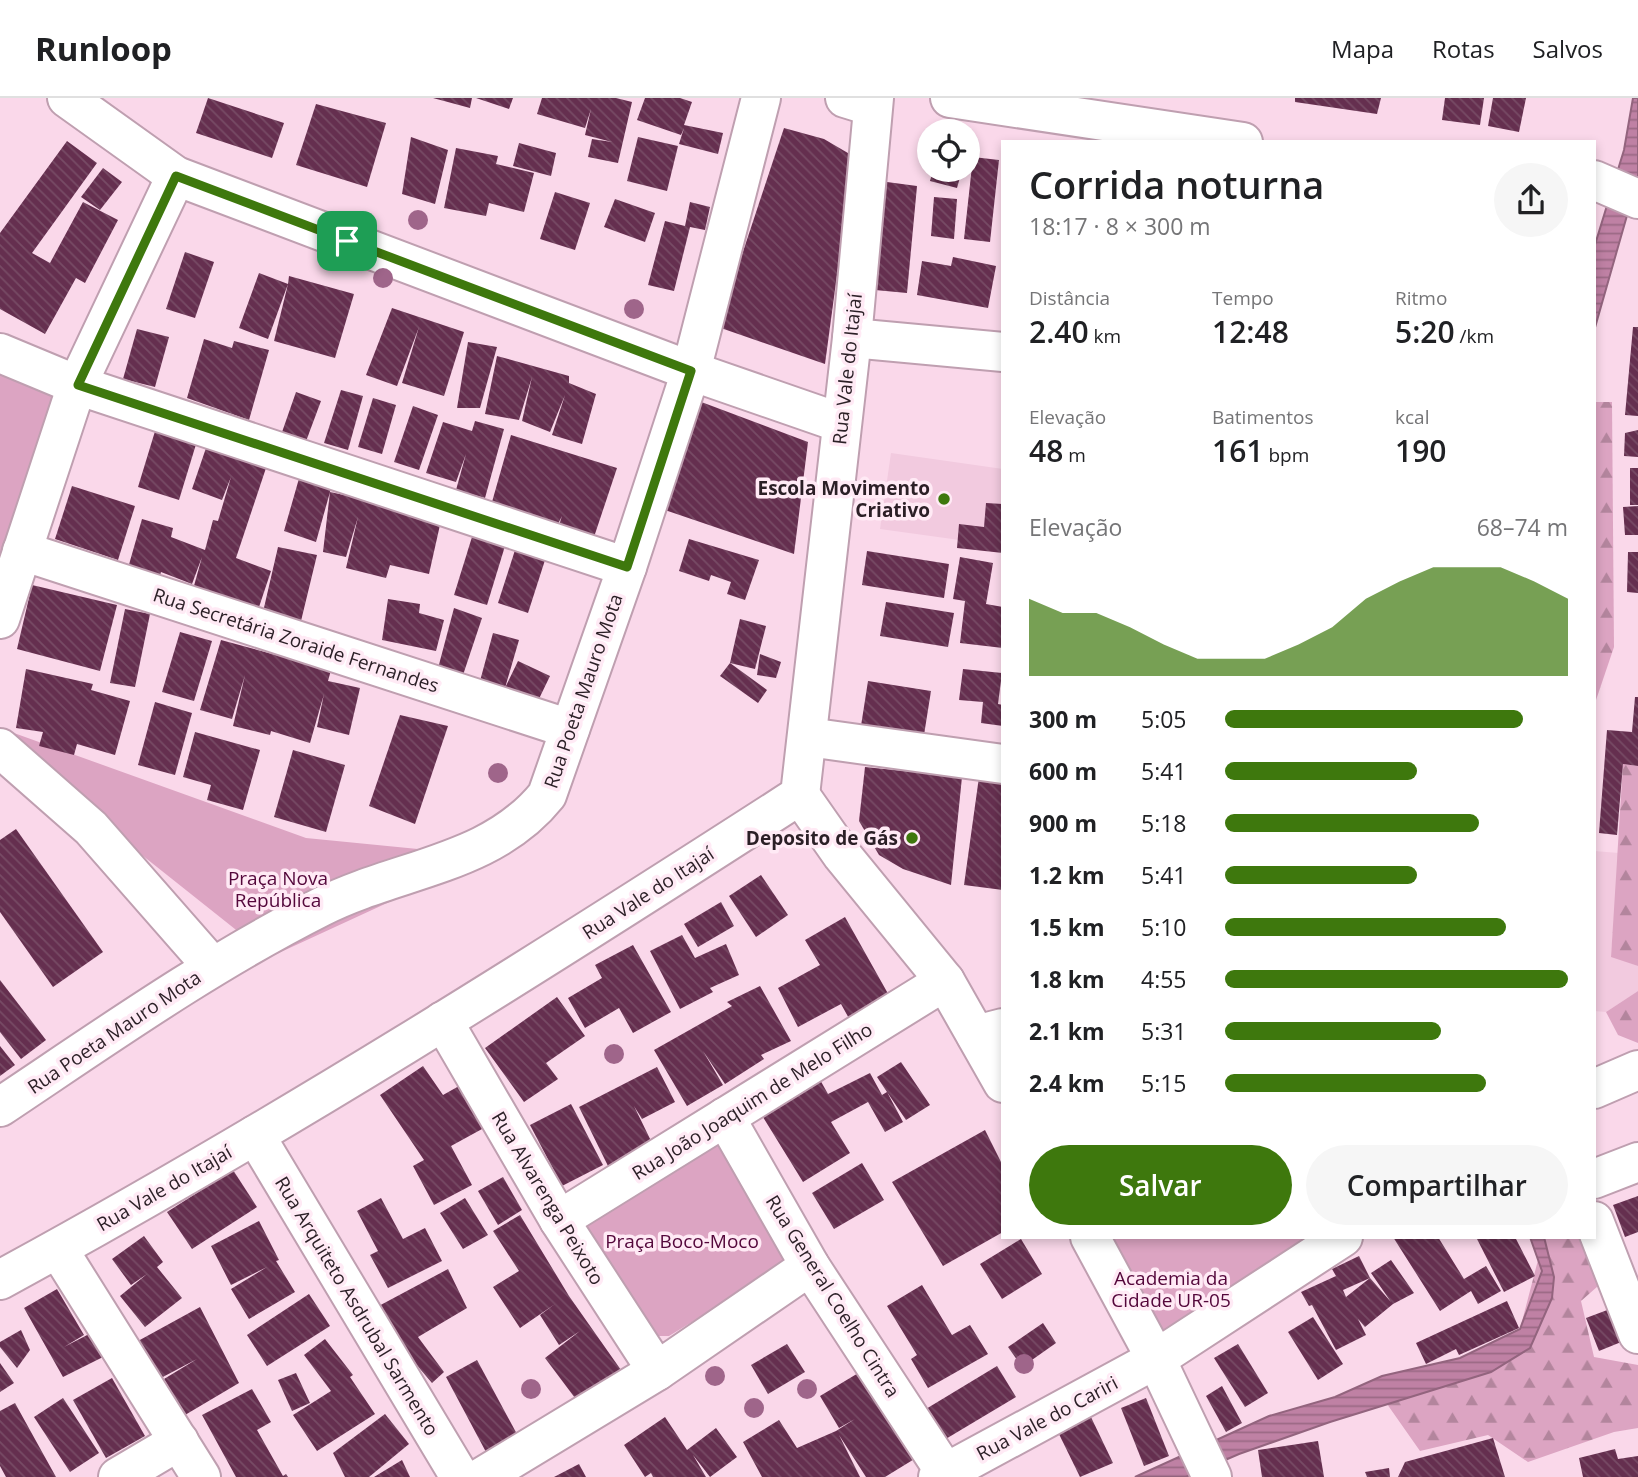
<!DOCTYPE html>
<html lang="pt">
<meta charset="utf-8">
<style>
body{margin:0;font-family:"Open Sans",sans-serif;background:#f6f6f6;color:#202124;height:100vh;display:flex;flex-direction:column;font-size:26px;white-space:nowrap}
*{box-sizing:border-box;margin:0}
p{font-size:23px;color:#757577}
.icon{flex:none;width:38px;height:38px;fill:none;stroke:currentColor;stroke-width:2;stroke-linecap:round;stroke-linejoin:round}
.map{position:relative;flex:1;overflow:hidden}
.panel{position:absolute;left:1001px;top:42px;width:595px;height:1099px;display:flex;flex-direction:column;background:#fff;border-radius:0px;box-shadow:0 4px 10px #0003}
.panel>*{flex:none}
.tools{position:absolute;left:917px;top:21px;display:grid;gap:14px}
.tools a{display:grid;place-items:center;width:63px;height:63px;border-radius:50%;background:#fff;box-shadow:0 4px 10px #0003;font-size:35px}
.pin{position:absolute;display:grid;place-items:center;width:60px;height:60px;color:#fff;margin:-30px;border-radius:14px;box-shadow:0 4px 10px #0006}
.round{display:grid;place-items:center;flex:none;width:74px;height:74px;border-radius:37px;background:#f6f6f6}
.head{display:flex;align-items:center;justify-content:space-between;height:119px;padding:0 28px}
h1{font-size:38px;font-weight:600;line-height:52px}
.stats{display:grid;grid-template-columns:repeat(3,1fr);gap:10px;height:119px;padding:7px 28px}
.stats div{display:grid;align-content:center}
.stats b{font-size:30px;font-weight:600}
.stats small{font-size:19px;font-weight:400}
.stats p{font-size:19px}
.chart{height:196px;padding:14px 28px}
.chart p{display:flex;justify-content:space-between}
.chart svg{width:100%;height:126px;margin-top:7px;fill:#3e780d;opacity:.7}
.action{display:flex;gap:14px;margin-top:auto;padding:14px 28px}
.action a{flex:1;height:80px;border-radius:42px;background:#3e780d;color:#fff;font-size:28px;font-weight:600;line-height:80px;text-align:center}
.action a+a{background:#f6f6f6;color:#202124}
ul{padding:0 28px;list-style:none;font-size:23px}
li{display:grid;grid-template-columns:112px 84px 1fr;align-items:center;height:52px}
li i{height:18px;border-radius:9px;background:#3e780d}
header{display:flex;align-items:center;gap:42px;box-sizing:border-box;height:98px;padding:0 35px;background:#fff;border-bottom:2px solid #e0e0e0}
header strong{font-size:33px}
nav{display:flex;gap:38px;margin-inline-start:auto;font-size:24px}
.map>svg:first-child{display:block}
</style>
<header>
<strong>Runloop</strong>
<nav><a>Mapa</a><a>Rotas</a><a>Salvos</a></nav>
</header>
<div class="map">
<svg width="1638" height="1379" viewBox="0 0 1638 1379">
<defs>
<pattern id="forest-firs" width="22" height="20" patternUnits="userSpaceOnUse" patternTransform="scale(1.75)"><rect width="22" height="20" fill="#dca4c2"/><path d="M5 1l3.5 6h-7zM16 11l3.5 6h-7z" fill="#b3859d"/></pattern>
<pattern id="water-rules" width="6" height="5" patternUnits="userSpaceOnUse" patternTransform="scale(1.75)"><rect width="6" height="5" fill="#bf81a4"/><path d="M0 2.5h6" fill="none" stroke="#9b6985"/></pattern>
<pattern id="building-back-hatch" width="6" height="6" patternUnits="userSpaceOnUse" patternTransform="scale(1.75)"><rect width="6" height="6" fill="#652f4f"/><path d="M-1 5l2 2M0 0l6 6M5-1l2 2" fill="none" stroke="#774b65"/></pattern>
</defs>
<rect width="100%" height="100%" fill="#fad8ea"/>
<!-- built -->
<g fill="#f2cadf">
<path d="M891 355 1003 371V448L880 431Z"/>
<path d="M1594 753 1619 755 1611 858 1638 868V893L1606 914 1594 913Z"/>
</g>
<!-- forest -->
<g fill="url(#forest-firs)">
<path d="M1594 304H1612L1614 549 1594 608Z"/>
<path d="M1623 666 1638 668V868L1611 859Z"/>
<path d="M1638 893V945L1618 937 1606 914Z"/>
<path d="M1544 1139H1588L1606 1181 1581 1203 1594 1259 1638 1267V1330L1614 1334 1528 1364 1488 1337 1420 1353 1387 1306 1382 1278 1460 1260 1520 1231Z"/>
</g>
<!-- park -->
<g fill="#dca4c2">
<path d="M0 247 86 280 0 533Z"/>
<path d="M0 630 306 740 489 758 270 859 40 676 0 657Z"/>
<path d="M716 1045 783 1155V1168L669 1238H653L584 1124Z"/>
<path d="M1081 1139H1333L1153 1269Z"/>
</g>
<!-- water -->
<g fill="url(#water-rules)" stroke="#93647e" stroke-width="2">
<path d="M1633 0H1638V79L1594 233V150L1624 52Z"/>
<path d="M1530 1139H1544L1554 1179 1552 1200 1530 1250 1491 1274 1330 1324 1239 1356 1186 1379H1135L1269 1318 1335 1299 1382 1278 1460 1260 1520 1231 1542 1173Z"/>
</g>
<!-- building -->
<g fill="url(#building-back-hatch)">
<path d="M208 0 284 25 272 60 196 35Z"/>
<path d="M433 0H472L470 10Z"/>
<path d="M476 0H513L509 11Z"/>
<path d="M542 0H616L632 4 618 65 588 59 592 41 612 44 585 37 591 11 585 30 537 16Z"/>
<path d="M645 0H680L692 4 684 27 723 35 718 56 679 46 684 30 681 37 637 22Z"/>
<path d="M1295 0H1381L1377 16 1295 4Z"/>
<path d="M1445 0H1484L1480 27 1442 22Z"/>
<path d="M1493 0H1526L1519 34 1488 28Z"/>
<path d="M316 6 386 25 367 89 296 67Z"/>
<path d="M784 30 824 41 853 58 825 266 718 229Z"/>
<path d="M411 39 448 52 435 106 402 96Z"/>
<path d="M638 39 678 48 667 93 627 83Z"/>
<path d="M67 43 97 65 32 155 50 165 83 104 118 122 85 185 76 180 45 236 0 211V135Z"/>
<path d="M519 45 556 55 551 78 513 68Z"/>
<path d="M456 50 498 58 496 66 534 75 524 114 489 105 486 118 444 110Z"/>
<path d="M973 59 999 62 990 144 964 141Z"/>
<path d="M103 70 122 84 100 112 81 99Z"/>
<path d="M933 72H962L957 90 930 83Z"/>
<path d="M887 84 917 88 907 195 875 192Z"/>
<path d="M555 94 590 105 575 152 540 141Z"/>
<path d="M934 99 957 101 954 141 931 138Z"/>
<path d="M615 101 655 115 645 144 604 129Z"/>
<path d="M690 104 710 109 705 132 690 129 674 193 648 187 665 123 685 128Z"/>
<path d="M185 154 214 164 195 220 166 211Z"/>
<path d="M953 159 996 168 988 210 917 197 922 163 951 168Z"/>
<path d="M259 175 288 186 289 178 354 196 335 260 274 243 288 186 268 241 239 230Z"/>
<path d="M392 210 464 234 444 298 402 285 419 229 397 288 366 277Z"/>
<path d="M1633 229H1638V318L1625 317Z"/>
<path d="M137 231 169 239 155 289 123 281Z"/>
<path d="M204 241 232 250 234 243 269 252 249 322 187 300Z"/>
<path d="M468 244 497 249 480 310H457Z"/>
<path d="M497 258 569 278V285L596 296 582 346 552 337 565 297 550 334 522 323 532 279 519 322 485 316Z"/>
<path d="M341 292 363 298 348 352 324 345Z"/>
<path d="M296 294 321 303 305 346 281 337Z"/>
<path d="M373 300 396 307 382 356 358 349Z"/>
<path d="M696 302 808 344 794 456 659 410Z"/>
<path d="M413 308 438 317 419 372 394 364Z"/>
<path d="M475 323 504 331 485 400 456 392 466 356 456 384 426 375 443 324 472 333Z"/>
<path d="M156 330 197 343 179 402 138 389Z"/>
<path d="M1638 332V359L1624 358 1625 335Z"/>
<path d="M511 337 617 370 593 442 558 430 562 418 558 426 492 404Z"/>
<path d="M206 350 237 360 239 352 269 361 236 460 271 473 256 518 192 495 202 459 192 486 161 474 160 478 128 470 142 421 173 430 171 439 205 452 213 422 218 423 231 379 222 402 192 391Z"/>
<path d="M302 370 333 381 330 394 442 418 429 476 390 467 386 480 346 470 358 419 346 459 323 454 330 394 316 444 284 433Z"/>
<rect x="1630" y="370" width="8" height="37"/>
<path d="M72 388 135 408 118 462 55 441Z"/>
<path d="M986 405 1003 406V455L957 450 959 426 984 429Z"/>
<path d="M1638 408V437H1625L1623 409Z"/>
<path d="M472 439 505 448 487 507 454 497Z"/>
<path d="M689 441 759 462 745 502 727 496 731 484 711 477 709 483 679 473Z"/>
<path d="M278 449 317 457 301 523 263 514Z"/>
<path d="M516 449 546 459 528 515 498 505Z"/>
<path d="M867 453 949 466 944 500 862 487Z"/>
<path d="M1628 454H1638V495L1627 494Z"/>
<path d="M960 459 993 465 986 506 1003 509V550L960 545 965 503 953 501Z"/>
<path d="M32 487 117 507 100 573 17 551Z"/>
<path d="M388 501 420 506 419 515 444 522 436 553 382 542Z"/>
<path d="M886 504 954 515 948 549 880 538Z"/>
<path d="M454 510 482 520 462 580 437 574Z"/>
<path d="M125 511 150 516 135 589 110 585Z"/>
<path d="M740 521 766 528 755 571 730 565Z"/>
<path d="M180 534 212 543 194 603 162 594Z"/>
<path d="M493 535 519 542 505 590 518 563 550 578 537 605 480 583Z"/>
<path d="M221 542 331 572 328 583 360 590 349 637 317 629 324 596 310 645 271 633 270 637 233 628 245 577 232 621 200 612Z"/>
<path d="M760 556 781 564 776 580 757 577Z"/>
<path d="M730 565 767 592 758 605 720 578Z"/>
<path d="M26 571 93 586 91 592 130 603 115 657 77 646 74 657 39 648 43 634 16 630Z"/>
<path d="M963 571 1002 575 998 606 1003 607V628L981 625 983 604 959 602Z"/>
<path d="M868 583 931 593 924 637 861 628Z"/>
<path d="M1635 599H1638V668L1623 666 1617 737 1599 735 1607 632 1632 634Z"/>
<path d="M155 604 192 615 175 677 138 667Z"/>
<path d="M400 617 448 628 415 726 369 708Z"/>
<path d="M195 634 260 652 243 712 207 702 211 687 183 679Z"/>
<path d="M293 652 345 667 326 734 274 719Z"/>
<path d="M865 669 962 679 951 787 903 771 879 757 859 723Z"/>
<path d="M979 679 1003 682V792L964 787Z"/>
<path d="M16 731 103 854 53 889 0 814V742Z"/>
<path d="M761 777 788 817 756 839 729 798Z"/>
<path d="M721 804 734 828 698 849 684 826Z"/>
<path d="M845 819 891 901 851 924 841 906 798 929 778 890 820 867 805 842Z"/>
<path d="M682 837 695 860 726 846 739 877 710 890 713 894 680 911 650 853Z"/>
<path d="M633 847 671 914 633 935 619 910 585 930 568 900 602 880 595 867Z"/>
<path d="M0 882 46 942 21 961 0 934Z"/>
<path d="M760 888 791 943 761 957 764 961 725 986 703 953 723 987 687 1008 654 952 732 908 727 904Z"/>
<path d="M557 899 585 938 546 965 558 981 524 1004 485 950Z"/>
<path d="M0 948 15 967 0 978Z"/>
<path d="M901 964 930 1007 906 1022 887 994 903 1024 885 1034 868 1004 831 1024 850 1055 803 1084 761 1016 819 980 828 996 870 975 882 997 887 994 877 979Z"/>
<path d="M423 968 443 997 468 983 493 1025 451 1048 472 1087 434 1107 413 1068 424 1062 380 997Z"/>
<path d="M657 969 675 1004 642 1021 634 1008 654 1049 609 1070 579 1009Z"/>
<path d="M571 1006 603 1067 562 1088 530 1027Z"/>
<path d="M985 1032 1003 1068V1134L943 1168 892 1084Z"/>
<path d="M862 1065 884 1102 834 1131 812 1095Z"/>
<path d="M233 1072 257 1109 192 1151 167 1114Z"/>
<path d="M503 1079 522 1112 498 1127 478 1093Z"/>
<path d="M1638 1098V1134L1625 1139 1613 1107Z"/>
<path d="M381 1100 403 1141 425 1130 442 1163 388 1190 370 1157 378 1153 357 1113Z"/>
<path d="M465 1100 488 1137 463 1151 440 1115Z"/>
<path d="M520 1117 569 1198 621 1272 578 1304 545 1260 580 1233 559 1247 540 1217 555 1206 520 1230 493 1189 519 1173 493 1133Z"/>
<path d="M259 1123 279 1162 276 1163 295 1194 249 1221 231 1191 267 1169 231 1187 211 1148Z"/>
<path d="M144 1138 163 1164 157 1169 182 1200 145 1229 120 1198 147 1176 131 1187 112 1161Z"/>
<path d="M1393 1139H1438L1464 1181 1486 1168 1501 1193 1478 1206 1471 1193 1440 1213Z"/>
<path d="M1476 1139H1515L1535 1178 1504 1194Z"/>
<path d="M1021 1141 1042 1176 1002 1201 980 1166Z"/>
<path d="M1359 1158 1370 1180 1343 1192 1346 1199 1370 1180 1391 1204 1371 1175 1391 1162 1414 1195 1393 1206 1365 1229 1358 1221 1366 1237 1336 1252 1312 1207 1309 1208 1301 1194 1336 1178 1332 1171Z"/>
<path d="M448 1171 467 1210 418 1239 444 1274 432 1285 403 1251 375 1210Z"/>
<path d="M922 1187 952 1237 970 1227 988 1256 928 1290 911 1261 917 1257 887 1208Z"/>
<path d="M57 1191 84 1237 64 1249 93 1234 105 1258 63 1279 24 1210Z"/>
<path d="M309 1196 330 1228 267 1268 247 1237Z"/>
<path d="M1507 1203 1519 1230 1459 1257 1456 1251 1426 1266 1416 1245Z"/>
<path d="M1618 1208 1631 1240 1599 1253 1586 1220Z"/>
<path d="M200 1209 239 1285 185 1317 164 1281 197 1261 159 1281 138 1243Z"/>
<path d="M1313 1219 1343 1266 1318 1282 1288 1234Z"/>
<path d="M1043 1225 1056 1245 1022 1269 1008 1249Z"/>
<path d="M21 1232 30 1252 17 1270 0 1249V1244Z"/>
<path d="M325 1241 353 1277 350 1279 375 1316 317 1353 293 1317 331 1293 304 1257Z"/>
<path d="M787 1246 805 1274 768 1296 751 1267Z"/>
<path d="M1238 1246 1268 1295 1245 1309 1214 1260Z"/>
<path d="M477 1262 518 1338 486 1354 446 1279Z"/>
<path d="M0 1265 14 1285 0 1294Z"/>
<path d="M997 1268 1016 1299 934 1348 916 1317Z"/>
<path d="M860 1274 916 1360 885 1379H866L839 1337 860 1379H762L743 1344 779 1322 797 1350 836 1333 855 1321 839 1330 820 1298Z"/>
<path d="M296 1275 310 1305 292 1313 278 1282Z"/>
<path d="M112 1280 145 1338 106 1360 73 1302Z"/>
<path d="M1222 1288 1242 1325 1226 1334 1206 1298Z"/>
<path d="M252 1291 271 1324 257 1332 283 1378 286 1376 288 1379H236L202 1317Z"/>
<path d="M63 1300 99 1355 70 1374 34 1319Z"/>
<path d="M1146 1300 1169 1358 1144 1368 1121 1310Z"/>
<path d="M15 1305 36 1343 56 1379H6L0 1368V1313Z"/>
<path d="M1089 1315 1113 1365 1080 1379 1057 1332Z"/>
<path d="M385 1316 409 1346 369 1379H345L333 1355Z"/>
<path d="M665 1319 687 1352 716 1330 737 1359 710 1379 693 1357 706 1379H653L651 1375 645 1379 624 1347Z"/>
<path d="M1493 1340 1505 1379H1398L1405 1364Z"/>
<path d="M1318 1343 1324 1379H1262L1258 1352Z"/>
<path d="M1615 1351 1618 1361 1638 1358V1379H1583L1579 1360Z"/>
<path d="M402 1362 410 1379H374Z"/>
<path d="M579 1366 586 1379H554Z"/>
<path d="M1389 1370 1390 1379H1367L1365 1374Z"/>
</g>
<g fill="none" stroke-linecap="round" stroke-linejoin="round">
<!-- minor casing -->
<g stroke="#bf9fb0" stroke-width="42">
<g id="minor">
<path d="M67 0 176 78 691 273 841 325"/>
<path d="M845 0 871 8"/>
<path d="M950 0 1243 44"/>
<path d="M1594 82 1638 101"/>
<path d="M852 240 1003 254"/>
<path d="M0 255 77 287 627 469"/>
<path d="M22 453 570 631"/>
<path d="M0 521 77 287 176 78"/>
<path d="M808 639 1003 666"/>
<path d="M0 650 91 730 212 868"/>
<path d="M443 923 559 1122 657 1273"/>
<path d="M976 937 1003 930"/>
<path d="M0 1009C105 939 208 866 321 809 398 770 491 767 547 697L627 469 691 273 761 0"/>
<path d="M725 1019 810 1168 945 1374"/>
<path d="M255 1037 460 1379"/>
<path d="M1594 1081 1638 1064"/>
<path d="M559 1122 945 883"/>
<path d="M1594 1123 1638 1236"/>
<path d="M58 1151 201 1379"/>
<path d="M118 1379 179 1343"/>
<path d="M482 1379 657 1273 810 1168"/>
</g>
</g>
<!-- tertiary casing -->
<g stroke="#bf9fb0" stroke-width="42">
<g id="tertiary">
<path d="M1594 991 1638 972"/>
<path d="M938 1379 1156 1261 1343 1139"/>
</g>
</g>
<!-- secondary casing -->
<g stroke="#bf9fb0" stroke-width="42">
<g id="secondary">
<path d="M800 697 842 757 945 883 1003 985"/>
<path d="M1090 1139 1156 1261 1212 1379"/>
<path d="M0 1182C274 1033 538 866 800 697L852 240 874 0"/>
</g>
</g>
<!-- minor -->
<use href="#minor" stroke="#fff" stroke-width="38"/>
<!-- tertiary -->
<use href="#tertiary" stroke="#fff" stroke-width="38"/>
<!-- secondary -->
<use href="#secondary" stroke="#fff" stroke-width="38"/>
</g>
<!-- trees -->
<g fill="#9f658a">
<circle cx="418" cy="122" r="10"/>
<circle cx="383" cy="180" r="10"/>
<circle cx="634" cy="211" r="10"/>
<circle cx="498" cy="675" r="10"/>
<circle cx="614" cy="956" r="10"/>
<circle cx="1024" cy="1266" r="10"/>
<circle cx="715" cy="1278" r="10"/>
<circle cx="531" cy="1291" r="10"/>
<circle cx="807" cy="1291" r="10"/>
<circle cx="754" cy="1310" r="10"/>
</g>
<g fill="none" stroke-linecap="round" stroke-linejoin="round">
<!-- route casing -->
<g stroke="#fff" stroke-width="14">
<path id="route" d="M176 78 691 273 627 469 78 287Z"/>
</g>
<!-- route -->
<use href="#route" stroke="#3e780d" stroke-width="9"/>
</g>
<!-- markers -->
<g fill="#3e780d" stroke="#ffeaf5" stroke-width="2.5">
<circle cx="944" cy="401" r="7"/>
<circle cx="912" cy="740" r="7"/>
</g>
<g text-anchor="middle" stroke-width="7" stroke-linejoin="round" paint-order="stroke">
<!-- street labels -->
<g font-size="19" fill="#2b1f26" stroke="#ffeaf5">
<text transform="translate(847 271) rotate(-84)" y="7">Rua Vale do Itajaí</text>
<text transform="translate(296 542) rotate(18)" y="7">Rua Secretária Zoraide Fernandes</text>
<text transform="translate(583 593) rotate(-71)" y="7">Rua Poeta Mauro Mota</text>
<text transform="translate(648 795) rotate(-33)" y="7">Rua Vale do Itajaí</text>
<text transform="translate(114 934) rotate(-34)" y="7">Rua Poeta Mauro Mota</text>
<text transform="translate(752 1003) rotate(-32)" y="7">Rua João Joaquim de Melo Filho</text>
<text transform="translate(164 1090) rotate(-30)" y="7">Rua Vale do Itajaí</text>
<text transform="translate(548 1100) rotate(59)" y="7">Rua Alvarenga Peixoto</text>
<text transform="translate(833 1198) rotate(58)" y="7">Rua General Coelho Cintra</text>
<text transform="translate(357 1208) rotate(59)" y="7">Rua Arquiteto Asdrubal Sarmento</text>
<text transform="translate(1047 1320) rotate(-28)" y="7">Rua Vale do Cariri</text>
</g>
<!-- poi labels -->
<g font-size="19" font-weight="bold" fill="#2b1f26" stroke="#ffeaf5" text-anchor="end">
<text x="930" y="397">Escola Movimento<tspan x="930" dy="22">Criativo</tspan></text>
<text x="898" y="747">Deposito de Gás</text>
</g>
<!-- park labels -->
<g font-size="19" fill="#54073b" stroke="#ffeaf5">
<text x="278" y="787">Praça Nova<tspan x="278" dy="22">República</tspan></text>
<text x="682" y="1150">Praça Boco-Moco</text>
<text x="1171" y="1187">Academia da<tspan x="1171" dy="22">Cidade UR-05</tspan></text>
</g>
</g>
</svg>
<div class="tools">
<a><svg class="icon" aria-label="locate" viewBox="0 0 24 24"><circle cx="12" cy="12" r="6"/><path d="M12 2v4M12 18v4M2 12h4M18 12h4"/></svg></a>
</div>
<div class="pin" style="left:347px;top:143px;background:#1e9e55"><svg class="icon" aria-label="arrive" viewBox="0 0 24 24"><path d="M6 21V4h12l-3 4 3 4H6"/></svg></div>
<section class="panel">
<div class="head"><div><h1>Corrida noturna</h1><p>18:17 · 8 × 300 m</p></div><a class="round"><svg class="icon" aria-label="share" viewBox="0 0 24 24"><path d="M12 15V3M7 8l5-5 5 5M5 13v7h14v-7"/></svg></a></div>
<div class="stats">
<div><p>Distância</p><b>2.40<small> km</small></b></div>
<div><p>Tempo</p><b>12:48</b></div>
<div><p>Ritmo</p><b>5:20<small> /km</small></b></div>
</div>
<div class="stats">
<div><p>Elevação</p><b>48<small> m</small></b></div>
<div><p>Batimentos</p><b>161<small> bpm</small></b></div>
<div><p>kcal</p><b>190</b></div>
</div>
<div class="chart"><p><span>Elevação</span>68–74 m</p>
<svg viewBox="0 0 160 44" preserveAspectRatio="none"><path d="M0 44V17L10 22L20 22L30 27L40 33L50 38L60 38L70 38L80 33L90 27L100 17L110 11L120 6L130 6L140 6L150 11L160 17V44z"/></svg>
</div>
<ul>
<li><b>300 m</b>5:05<i style="width:87%"></i></li>
<li><b>600 m</b>5:41<i style="width:56%"></i></li>
<li><b>900 m</b>5:18<i style="width:74%"></i></li>
<li><b>1.2 km</b>5:41<i style="width:56%"></i></li>
<li><b>1.5 km</b>5:10<i style="width:82%"></i></li>
<li><b>1.8 km</b>4:55<i style="width:100%"></i></li>
<li><b>2.1 km</b>5:31<i style="width:63%"></i></li>
<li><b>2.4 km</b>5:15<i style="width:76%"></i></li>
</ul>
<div class="action"><a>Salvar</a><a>Compartilhar</a></div>
</section>
</div>
